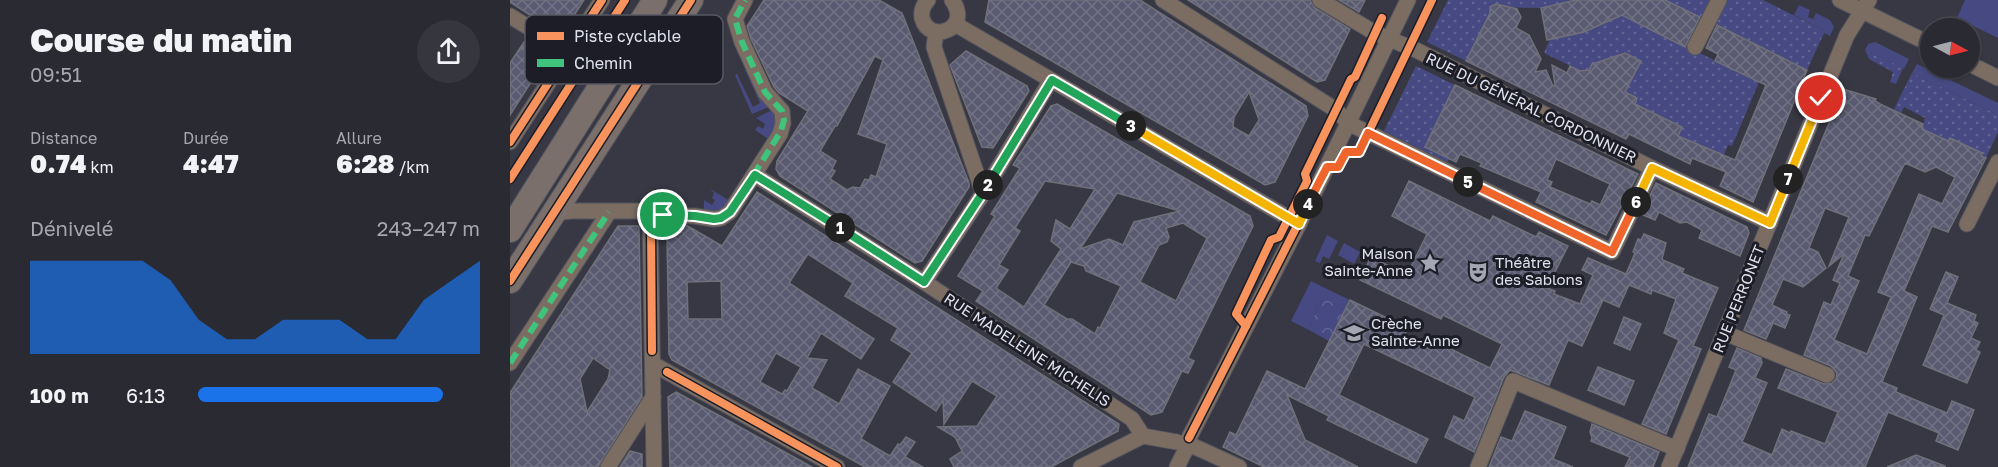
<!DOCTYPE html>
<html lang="fr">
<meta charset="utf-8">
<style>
body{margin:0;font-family:"Golos Text",sans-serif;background:#35363e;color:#f1f3f6;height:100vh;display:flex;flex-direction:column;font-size:22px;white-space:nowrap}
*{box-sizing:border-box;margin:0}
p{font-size:20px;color:#a5a7ac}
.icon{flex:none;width:33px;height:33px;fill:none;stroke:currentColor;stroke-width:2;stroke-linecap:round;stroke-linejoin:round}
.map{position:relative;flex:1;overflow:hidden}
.side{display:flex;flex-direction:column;background:#292a32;width:510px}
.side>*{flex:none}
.needle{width:39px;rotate:97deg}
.tools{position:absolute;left:1410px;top:18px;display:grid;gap:12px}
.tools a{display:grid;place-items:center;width:60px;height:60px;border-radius:50%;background:#292a32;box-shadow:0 2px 4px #0004,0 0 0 2px #45464d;font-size:30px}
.pin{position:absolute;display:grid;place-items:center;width:51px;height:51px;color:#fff;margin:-26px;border:3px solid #fff;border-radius:50%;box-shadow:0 2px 6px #0007}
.km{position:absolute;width:30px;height:30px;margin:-15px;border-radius:50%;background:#222;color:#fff;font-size:16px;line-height:30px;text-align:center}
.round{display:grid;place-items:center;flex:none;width:63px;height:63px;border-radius:32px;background:#35363e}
.overview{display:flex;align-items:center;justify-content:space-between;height:102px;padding:0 30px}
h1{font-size:33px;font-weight:800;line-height:45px}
.metrics{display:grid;grid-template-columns:repeat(3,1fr);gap:9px;height:102px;padding:6px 30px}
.metrics div{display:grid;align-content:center}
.metrics b{font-size:26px;font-weight:800}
.metrics small{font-size:16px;font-weight:400}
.metrics p{font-size:16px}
.chart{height:168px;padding:12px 30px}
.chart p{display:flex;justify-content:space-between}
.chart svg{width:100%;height:108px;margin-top:6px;fill:#1a73e8;opacity:.7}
ul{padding:0 30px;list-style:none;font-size:20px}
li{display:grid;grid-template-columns:96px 72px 1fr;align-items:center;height:45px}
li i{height:15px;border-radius:8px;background:#1a73e8}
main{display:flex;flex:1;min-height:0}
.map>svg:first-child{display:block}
</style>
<main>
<section class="side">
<div class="overview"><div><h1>Course du matin</h1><p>09:51</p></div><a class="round"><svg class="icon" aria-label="share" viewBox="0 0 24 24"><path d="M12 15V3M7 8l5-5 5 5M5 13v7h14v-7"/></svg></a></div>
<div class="metrics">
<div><p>Distance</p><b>0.74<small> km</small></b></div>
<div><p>Durée</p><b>4:47</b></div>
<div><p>Allure</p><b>6:28<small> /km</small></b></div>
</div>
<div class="chart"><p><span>Dénivelé</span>243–247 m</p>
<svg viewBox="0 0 160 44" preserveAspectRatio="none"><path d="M0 44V6L10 6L20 6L30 6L40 6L50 14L60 30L70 38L80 38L90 30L100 30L110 30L120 38L130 38L140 22L150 14L160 6V44z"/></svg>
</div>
<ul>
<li><b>100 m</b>6:13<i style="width:87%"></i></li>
</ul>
</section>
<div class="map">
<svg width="1488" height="467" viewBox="0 0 1488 467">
<defs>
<pattern id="forest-crowns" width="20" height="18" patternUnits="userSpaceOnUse" patternTransform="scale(1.5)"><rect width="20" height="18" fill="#474a82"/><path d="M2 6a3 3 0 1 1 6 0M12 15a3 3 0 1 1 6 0" fill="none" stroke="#616494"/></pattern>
<pattern id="garden-dots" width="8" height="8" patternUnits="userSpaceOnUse" patternTransform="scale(1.5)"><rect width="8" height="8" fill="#474a82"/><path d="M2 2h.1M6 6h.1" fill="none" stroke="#616494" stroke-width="1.8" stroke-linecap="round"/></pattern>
<pattern id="building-cross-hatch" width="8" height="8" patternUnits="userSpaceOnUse" patternTransform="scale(1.5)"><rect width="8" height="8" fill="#5a5b70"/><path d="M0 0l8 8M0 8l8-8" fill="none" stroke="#717285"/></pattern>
</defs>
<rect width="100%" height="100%" fill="#373843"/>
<!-- grass -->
<g fill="#474a82">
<path d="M1455 0H1488V38L1447 18Z"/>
<path d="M1289 5 1300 10 1298 17 1303 19 1306 13 1320 20 1324 27 1320 36 1314 33 1315 31 1284 15Z"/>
<path d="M1365 42 1399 59 1394 69 1355 50 1358 44Z"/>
<path d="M1407 64 1488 103V115L1402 73Z"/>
<path d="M238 69 261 106 242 114 225 75 227 74 243 107 250 103 235 70Z"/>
<path d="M264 109 268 119 260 140 245 130 248 126 253 129 255 124 246 118Z"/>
<path d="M200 189 220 201 209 213 194 212V200L202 205 205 200 202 198 204 193Z"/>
<path d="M817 235 828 241 819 259 813 256 810 263 805 261Z"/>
<path d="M834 243 850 252 844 264 828 255Z"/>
<path d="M801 281 819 290 809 303 799 330 781 321Z"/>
</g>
<!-- forest -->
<path fill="url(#forest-crowns)" d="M819 290 840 300 819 341 799 330 809 303Z"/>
<!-- garden -->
<g fill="url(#garden-dots)">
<path d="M938 0H1065L1031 8 980 7V13L956 61 917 42Z"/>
<path d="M1155 0H1253L1315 31 1297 70Z"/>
<path d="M1112 15 1249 82 1222 146 1218 145 1214 155 1168 136 1172 127 1125 104 1127 98 1115 92 1130 61 1077 74 1034 53 1040 39 1074 32Z"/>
<path d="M1355 50 1393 68 1386 84 1380 82 1383 72 1359 59Z"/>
<path d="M906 66 945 85 915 147 939 159 937 162 874 131Z"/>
<path d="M1402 73 1488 115V132L1476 158 1471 156 1472 153 1440 138 1438 141 1420 132 1411 131 1415 118 1394 107 1391 113 1384 109Z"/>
</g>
<!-- building -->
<g fill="url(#building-cross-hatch)" stroke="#6f7079" stroke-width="1.5" fill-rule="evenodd">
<path d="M0 0H74L51 35 0 2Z"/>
<path d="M254 0H369L392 13 459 183V187L412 261 405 263 270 176 266 169 267 161 298 111 269 93 264 87 241 39 237 26ZM365 56 373 60 348 134 377 144 366 177 361 175 359 180 355 179 350 188 343 187 337 190 320 179 325 171 322 169 326 161 310 151 325 126H327Z"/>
<path d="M479 0H630L796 106 798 116 765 182 755 185 475 22ZM739 92 749 120 739 136 723 127 724 117Z"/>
<path d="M678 0H800L805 8 840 29 815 80 807 82Z"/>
<path d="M829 0H855L849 12Z"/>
<path d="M1066 0H1155L1190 17 1175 47 1112 15 1074 32 1037 40 1031 8Z"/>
<path d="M986 4 1007 9 1011 17 1006 28 1019 35 1031 59 1025 72 1036 70 1043 86 1045 85 1042 65 1057 73 1060 66 1070 71 1079 70 1082 64 1115 53 1131 61 1115 92 1127 98 1125 104 1172 127 1168 136 1225 160 1256 85 1205 61 1208 54 1196 48 1207 25 1297 70 1243 202 1210 186 1216 172 1182 158 1180 164 1119 134 1116 139 956 61 980 13V7Z"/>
<path d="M14 42 37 57 0 115V63Z"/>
<path d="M456 51 517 86 519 91 483 148 472 147 440 65Z"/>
<path d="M945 85 1128 174 1096 235 1026 202 1031 192 970 166 972 163 950 154 946 162 915 147ZM1046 159 1100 184 1090 205 1082 201 1080 204 1040 187 1042 182 1037 180Z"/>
<path d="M1333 89 1366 99 1365 101 1370 104 1413 124 1412 129 1438 141 1440 138 1472 153 1471 156 1476 158 1438 232 1422 226 1417 238 1394 291 1407 297 1372 382 1387 388 1386 392 1437 413 1442 401 1464 410 1448 450 1426 441 1429 433 1378 412 1355 467H1178L1199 414 1207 417 1226 370 1219 367 1227 348 1251 358 1252 363 1245 378 1257 383 1232 442 1262 455 1272 429 1280 433 1281 431 1315 444 1328 412 1268 388 1276 369 1314 384 1322 383 1326 379 1327 373 1321 366 1294 355 1314 302 1321 305 1330 283 1323 280 1334 254 1319 266 1339 217 1315 208 1299 248 1308 252 1316 268 1293 287 1273 279 1262 305 1277 312 1276 314 1280 315 1275 328 1263 323 1256 339 1234 330ZM1395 163 1415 172 1426 167 1445 177 1432 204 1409 194 1368 292 1381 297 1357 354 1324 340 1349 281 1338 276 1355 235 1359 236Z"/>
<path d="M547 104 740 216 743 226 678 358 684 361 678 373 672 371 652 412 641 415 490 317 466 301 473 291 448 276 485 216 481 214 510 168 503 165 541 106ZM535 181 585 189 560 229 546 220 541 241 551 249 514 307 486 288 498 270 489 265 510 231 505 228ZM607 193 670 211 624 222 613 245 599 239 570 249ZM673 223 697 238 666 301 630 282 649 245 657 242 659 237 656 228ZM561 262 574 266 576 271 611 286 590 328 588 327 585 334 562 319H557L534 305Z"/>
<path d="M899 181 980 221 983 216 1026 237 1029 232 1058 246 1037 288 1045 291 1044 294 1070 304 1083 275 1072 270 1078 258 1116 274 1125 253 1123 252 1128 239 1131 240 1134 234 1156 243 1152 259 1155 261 1174 269 1172 273 1208 288 1183 346 1191 349 1156 434 1132 424 1169 340 1154 333 1166 299 1142 290 1141 294 1119 285 1109 307 1093 300 1072 346 1058 340 1039 385 1000 370 994 377 964 452 935 437 944 416 954 421 965 397 854 344 829 395 918 439 906 463 817 420 819 416 777 395 795 440 848 467H754L713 447 720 432 726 435 757 371 795 389 840 300 898 328 894 336 920 349 924 341 980 368 992 344 933 315 931 319 850 280 861 257 897 275 917 234 882 216Z"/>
<path d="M1146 183 1237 227 1239 233 1230 256 1189 238 1192 230 1177 222 1170 223 1149 212 1145 220 1131 214Z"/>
<path d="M247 192 609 424 608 431 541 467H444L440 459 452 451 445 437 428 427 467 426 487 396 462 381 434 424 433 400 426 411 383 382 402 353 381 340 388 328 335 296 343 283 298 254 279 283 364 339 351 359 311 333 297 358 317 360 302 388 329 404 348 369 380 386 351 439 380 456 388 444 390 445 396 437 405 442 395 457 413 467H355L162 360 159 354 157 236H155V225H176L212 246ZM211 281 212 319H178L177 282ZM266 353 291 367 277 391 275 390 272 394 250 382Z"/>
<path d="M108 226H129L132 397 88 467H0V393ZM83 358 100 370 98 379 77 412 70 379Z"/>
<path d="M1436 272 1448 277 1437 303 1466 315 1464 321 1468 323 1461 338 1470 342 1466 350 1470 352 1457 383 1413 365 1434 315 1420 309Z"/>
<path d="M1114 317 1131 324 1120 350 1104 343Z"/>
<path d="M1088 367 1124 381 1114 405 1078 390Z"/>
<path d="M166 392 210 416 302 467H160L158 397Z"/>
<path d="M1015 411 1056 427 1043 459 1063 467H979L991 437 1002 441Z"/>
<path d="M1082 424 1149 452 1143 467H1115L1120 457 1081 441 1082 438 1080 432Z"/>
<path d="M120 451 132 454V467H110Z"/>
<path d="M1406 455 1435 466V467H1377Z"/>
</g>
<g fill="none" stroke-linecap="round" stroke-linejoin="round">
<!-- minor casing -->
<g stroke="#53545e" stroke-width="17">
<g id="minor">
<path d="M418 0C413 5 411 11 412 18 419 45 463 29 442 0"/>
<path d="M653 0 826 110 838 123 1102 252 1142 168"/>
<path d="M810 0 865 33 906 50 1142 168 1260 223"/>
<path d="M1330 0 1420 44"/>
<path d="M0 16 59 52"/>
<path d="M445 24 789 224"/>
<path d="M426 32 424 47 473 193"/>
<path d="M1185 47 1209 0"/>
<path d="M1460 64 1488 78"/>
<path d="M0 142 92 0"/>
<path d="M245 175 414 282 622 419 633 436"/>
<path d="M140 211 144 467"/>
<path d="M43 213 62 211H140L153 215 185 216 204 219 211 218 220 212 270 134 273 123 272 111 255 92 232 42 225 19 235 0"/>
<path d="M1457 224 1488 162"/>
<path d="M414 282 472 195 541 80"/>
<path d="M1215 333 1317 375"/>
<path d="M0 363 99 212"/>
<path d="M143 364 327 467"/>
<path d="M633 436 667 442"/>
<path d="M679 438 789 224 898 0"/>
<path d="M681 445 729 467"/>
<path d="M98 467 143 397"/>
<path d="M571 467 633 436"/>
<path d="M667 467 675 451 681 445"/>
<path d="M968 467 1003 381 1167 449"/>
<path d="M1159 467 1337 35 1359 0"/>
</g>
</g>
<!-- primary casing -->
<g stroke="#53545e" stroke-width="26">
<g id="primary">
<path d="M0 230 145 0"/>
<path d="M0 281 181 0"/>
</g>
</g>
<!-- minor -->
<use href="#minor" stroke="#7c6d62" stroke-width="15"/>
<!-- primary -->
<use href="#primary" stroke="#7a6f6b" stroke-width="24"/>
<!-- quiet -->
<g stroke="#40c37c" stroke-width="6" stroke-dasharray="12 6" stroke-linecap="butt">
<path d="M140 211 153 215 185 216 204 219 214 217 223 208 271 131 274 120 272 111 255 92 232 42 225 19 235 0"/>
<path d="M0 363 99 212"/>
</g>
<!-- cycleway casing -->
<g stroke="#1c1d26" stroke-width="11">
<g id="cycleway">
<path d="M0 142 92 0"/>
<path d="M0 179 115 0"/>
<path d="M141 229 142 351"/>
<path d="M0 281 181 0"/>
<path d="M736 326 726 314 761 240 769 237 797 181 795 174 841 79 845 77 872 18"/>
<path d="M157 372 327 467"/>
<path d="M679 438 817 167H828L835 152H849L922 0"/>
</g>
</g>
<!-- cycleway -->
<use href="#cycleway" stroke="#f8935d" stroke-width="8"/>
</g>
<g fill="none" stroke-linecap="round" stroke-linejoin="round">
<!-- split-1 casing -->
<g stroke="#fff" stroke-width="12">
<path id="split-1" d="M153 215 185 216 204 219 211 218 220 212 245 175 330 228"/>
</g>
<!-- split-2 casing -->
<g stroke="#fff" stroke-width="12">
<path id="split-2" d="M330 228 414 282 478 185"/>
</g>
<!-- split-3 casing -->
<g stroke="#fff" stroke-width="12">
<path id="split-3" d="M478 185 542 80 621 126"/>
</g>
<!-- split-4 casing -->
<g stroke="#fff" stroke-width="12">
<path id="split-4" d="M621 126 789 224 798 204"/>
</g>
<!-- split-5 casing -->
<g stroke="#fff" stroke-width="12">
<path id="split-5" d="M798 204 817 167H828L836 152H849L858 133 958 182"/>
</g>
<!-- split-6 casing -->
<g stroke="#fff" stroke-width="12">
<path id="split-6" d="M958 182 1102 252 1126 202"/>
</g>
<!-- split-7 casing -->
<g stroke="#fff" stroke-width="12">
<path id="split-7" d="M1126 202 1142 168 1260 223 1278 179"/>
</g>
<!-- split-8 casing -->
<g stroke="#fff" stroke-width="12">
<path id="split-8" d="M1278 179 1311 98"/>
</g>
<!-- split-1 -->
<use href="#split-1" stroke="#22a559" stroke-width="8"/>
<!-- split-2 -->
<use href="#split-2" stroke="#22a559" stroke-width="8"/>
<!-- split-3 -->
<use href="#split-3" stroke="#22a559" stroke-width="8"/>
<!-- split-4 -->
<use href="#split-4" stroke="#f5b400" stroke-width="8"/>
<!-- split-5 -->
<use href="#split-5" stroke="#f0652b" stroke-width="8"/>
<!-- split-6 -->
<use href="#split-6" stroke="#f0652b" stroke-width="8"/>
<!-- split-7 -->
<use href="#split-7" stroke="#f5b400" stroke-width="8"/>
<!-- split-8 -->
<use href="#split-8" stroke="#f5b400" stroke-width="8"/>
</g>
<!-- icons -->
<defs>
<g id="sight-bare" transform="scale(1.62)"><path d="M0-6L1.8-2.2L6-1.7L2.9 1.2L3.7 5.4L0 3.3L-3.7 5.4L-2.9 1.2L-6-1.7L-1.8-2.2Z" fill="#a5a6b3" stroke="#1c1d26" stroke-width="2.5" paint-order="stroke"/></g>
<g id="theatre-bare" transform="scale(1.62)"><path d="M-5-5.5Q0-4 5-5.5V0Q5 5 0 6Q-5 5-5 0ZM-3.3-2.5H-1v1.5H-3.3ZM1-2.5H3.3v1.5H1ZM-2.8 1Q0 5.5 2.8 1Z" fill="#a5a6b3" stroke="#1c1d26" stroke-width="2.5" paint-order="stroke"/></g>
<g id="school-bare" transform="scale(1.62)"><path d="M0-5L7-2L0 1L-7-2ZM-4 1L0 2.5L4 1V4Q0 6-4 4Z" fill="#a5a6b3" stroke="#1c1d26" stroke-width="2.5" paint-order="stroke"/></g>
</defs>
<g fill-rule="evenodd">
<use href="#sight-bare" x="920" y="263"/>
<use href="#theatre-bare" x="968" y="272"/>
<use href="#school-bare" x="844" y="333"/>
</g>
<g text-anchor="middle" stroke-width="6" stroke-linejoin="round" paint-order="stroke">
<!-- street labels -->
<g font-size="15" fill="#e0e2ef" stroke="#1c1d26">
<text transform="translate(1021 108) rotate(26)" y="5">RUE DU GÉNÉRAL CORDONNIER</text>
<text transform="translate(1229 299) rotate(-68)" y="5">RUE PERRONET</text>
<text transform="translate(517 350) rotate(33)" y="5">RUE MADELEINE MICHELIS</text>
</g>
<!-- poi labels -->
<g font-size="15" fill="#e0e2ef" stroke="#1c1d26" text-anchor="start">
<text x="903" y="259" text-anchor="end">Maison<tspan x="903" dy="17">Sainte-Anne</tspan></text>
<text x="985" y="268">Théâtre<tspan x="985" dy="17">des Sablons</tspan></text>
<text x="861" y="329">Crèche<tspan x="861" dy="17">Sainte-Anne</tspan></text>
</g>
</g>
<!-- legend -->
<rect x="15" y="15" width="198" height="69" rx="9" fill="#1c1d26" stroke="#575862" stroke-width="1.5"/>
<rect x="27" y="32" width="27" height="8" fill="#f8935d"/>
<rect x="27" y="59" width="27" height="8" fill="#40c37c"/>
<g font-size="16" fill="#e0e2ef">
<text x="64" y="42">Piste cyclable</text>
<text x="64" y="69">Chemin</text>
</g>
</svg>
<div class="tools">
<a><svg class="needle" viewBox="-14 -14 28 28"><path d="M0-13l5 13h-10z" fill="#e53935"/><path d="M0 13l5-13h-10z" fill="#a5a7ac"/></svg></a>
</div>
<div class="pin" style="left:153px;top:215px;background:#1e9e55"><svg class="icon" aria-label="arrive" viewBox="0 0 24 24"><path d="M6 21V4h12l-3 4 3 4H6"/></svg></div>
<div class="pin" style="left:1311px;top:98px;background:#d93025"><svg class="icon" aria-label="check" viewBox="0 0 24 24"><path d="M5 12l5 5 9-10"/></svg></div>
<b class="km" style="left:330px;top:228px">1</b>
<b class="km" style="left:478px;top:185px">2</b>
<b class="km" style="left:621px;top:126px">3</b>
<b class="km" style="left:798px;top:204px">4</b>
<b class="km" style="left:958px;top:182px">5</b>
<b class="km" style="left:1126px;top:202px">6</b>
<b class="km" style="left:1278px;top:179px">7</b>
</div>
</main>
